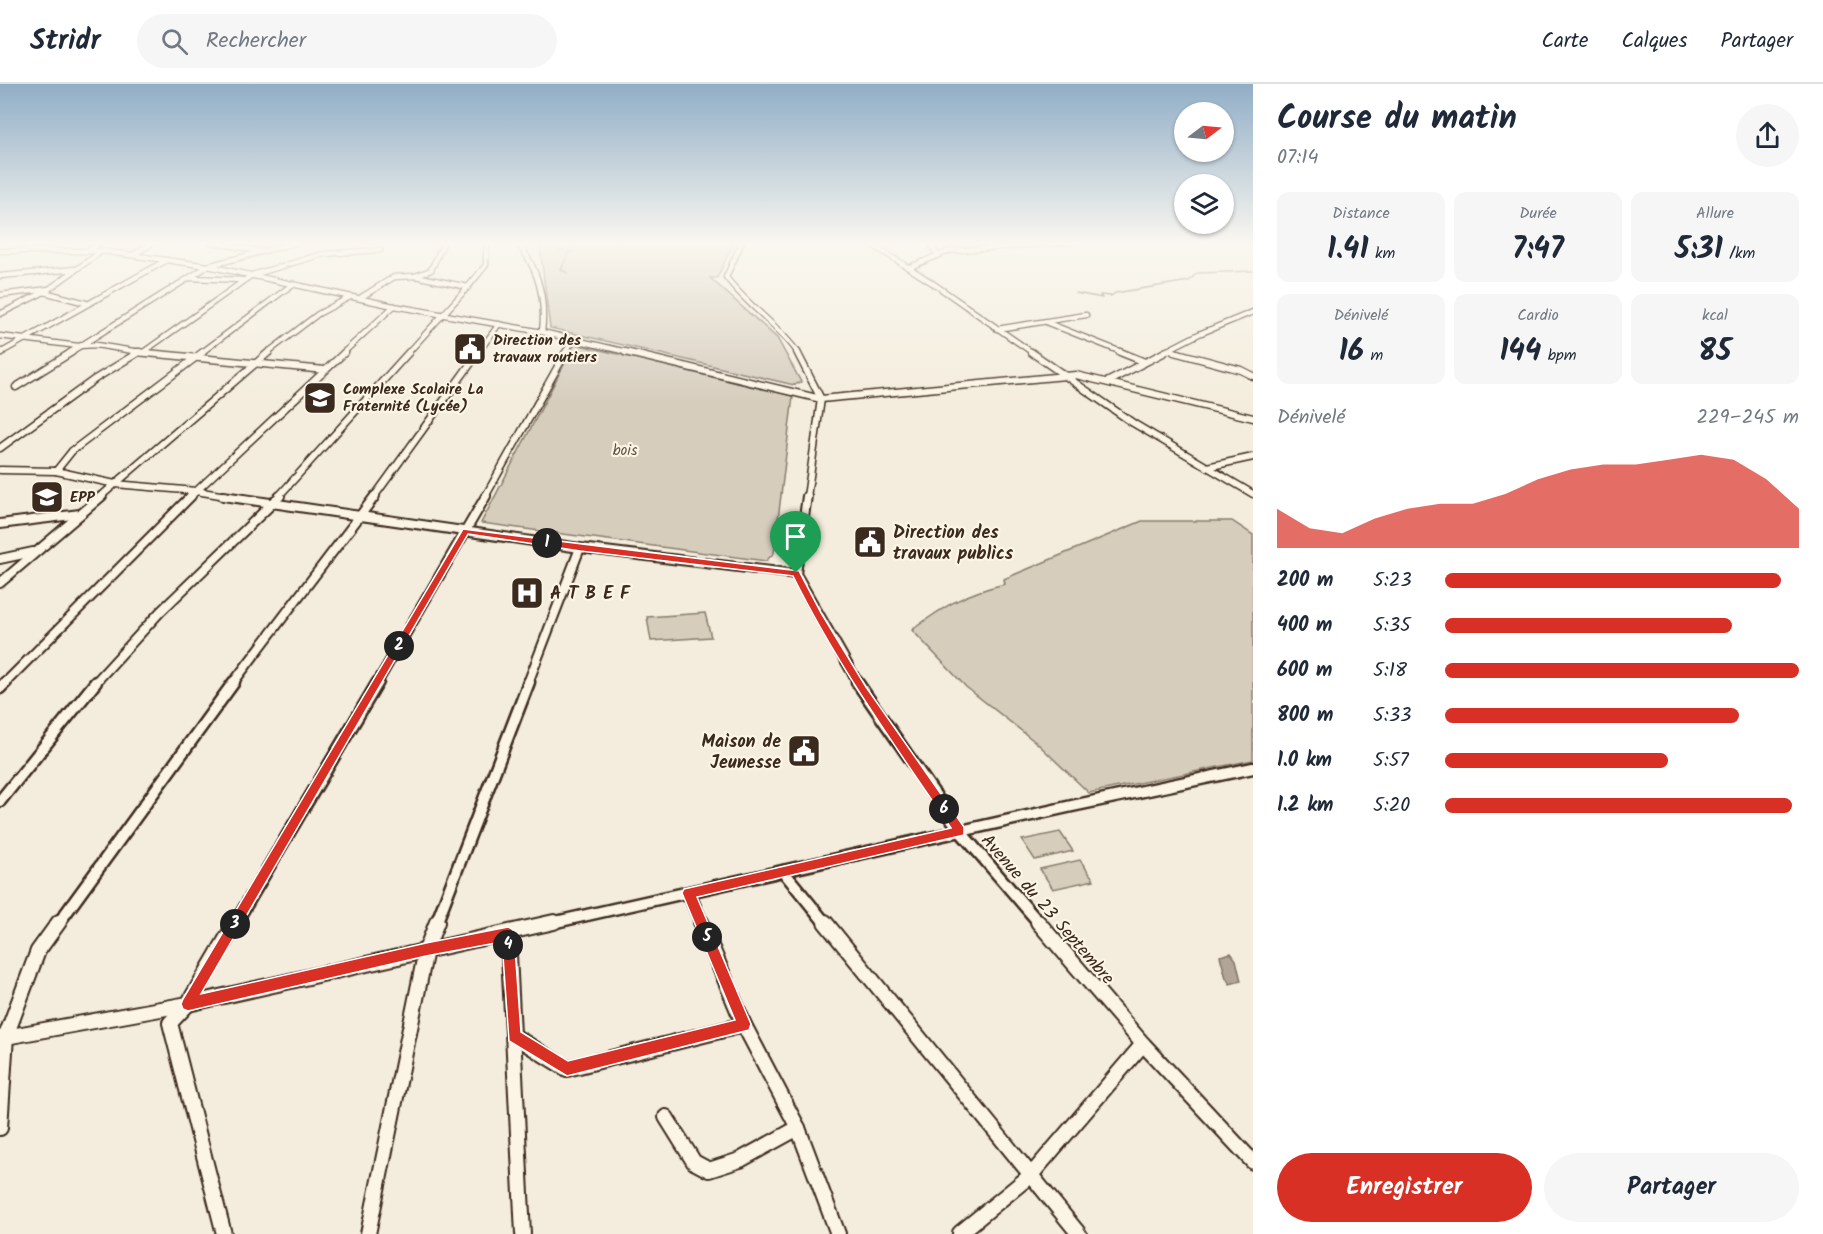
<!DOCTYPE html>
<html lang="fr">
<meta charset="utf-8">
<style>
body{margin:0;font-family:Kalam,sans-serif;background:#f6f6f7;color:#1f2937;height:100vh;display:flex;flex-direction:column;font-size:22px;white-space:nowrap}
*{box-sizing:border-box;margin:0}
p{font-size:20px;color:#747a83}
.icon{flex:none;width:33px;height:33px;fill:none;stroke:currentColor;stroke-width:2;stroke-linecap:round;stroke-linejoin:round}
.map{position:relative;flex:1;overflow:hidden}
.sheet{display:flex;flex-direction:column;background:#fff;width:570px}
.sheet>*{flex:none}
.needle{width:39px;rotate:74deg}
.tools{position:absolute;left:1174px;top:18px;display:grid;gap:12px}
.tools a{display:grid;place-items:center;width:60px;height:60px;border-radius:50%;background:#fff;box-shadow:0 2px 4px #0004;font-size:30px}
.pin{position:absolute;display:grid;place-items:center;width:51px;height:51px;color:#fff;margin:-62px -26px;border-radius:50% 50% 50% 0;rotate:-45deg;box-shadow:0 0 6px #0007}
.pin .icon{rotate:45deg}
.km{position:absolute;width:30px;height:30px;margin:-15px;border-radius:50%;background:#222;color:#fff;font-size:16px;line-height:30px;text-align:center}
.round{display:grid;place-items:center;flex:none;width:63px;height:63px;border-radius:32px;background:#f6f6f7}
.head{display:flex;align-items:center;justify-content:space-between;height:102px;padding:0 24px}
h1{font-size:33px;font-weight:600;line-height:45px}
.stats{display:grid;grid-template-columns:repeat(3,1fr);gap:9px;height:102px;padding:6px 24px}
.stats div{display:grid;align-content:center;border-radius:12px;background:#f6f6f7;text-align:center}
.stats b{font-size:30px;font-weight:600}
.stats small{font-size:16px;font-weight:400}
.stats p{font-size:16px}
.chart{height:168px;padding:12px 24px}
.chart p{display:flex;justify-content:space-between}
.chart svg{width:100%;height:108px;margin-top:6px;fill:#d93025;opacity:.7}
.button{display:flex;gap:12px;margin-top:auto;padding:12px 24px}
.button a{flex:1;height:69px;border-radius:36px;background:#d93025;color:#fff;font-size:24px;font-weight:600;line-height:69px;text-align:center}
.button a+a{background:#f6f6f7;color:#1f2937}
ul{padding:0 24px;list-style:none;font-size:20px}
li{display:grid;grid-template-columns:96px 72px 1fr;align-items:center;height:45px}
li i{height:15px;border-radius:8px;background:#d93025}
header{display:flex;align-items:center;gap:36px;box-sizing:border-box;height:84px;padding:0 30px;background:#fff;border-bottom:2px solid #e0e1e3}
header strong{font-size:28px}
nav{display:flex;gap:33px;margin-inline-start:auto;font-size:21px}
.search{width:420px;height:54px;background:#f6f6f7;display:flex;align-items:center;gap:15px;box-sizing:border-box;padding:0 21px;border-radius:33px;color:#747a83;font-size:22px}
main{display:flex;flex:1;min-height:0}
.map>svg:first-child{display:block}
</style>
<header>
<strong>Stridr</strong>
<div class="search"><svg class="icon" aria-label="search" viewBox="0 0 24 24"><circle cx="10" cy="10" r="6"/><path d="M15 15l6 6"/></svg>Rechercher</div>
<nav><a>Carte</a><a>Calques</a><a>Partager</a></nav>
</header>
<main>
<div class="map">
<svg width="1253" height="1150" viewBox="0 0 1253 1150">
<rect width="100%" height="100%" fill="#f4eddd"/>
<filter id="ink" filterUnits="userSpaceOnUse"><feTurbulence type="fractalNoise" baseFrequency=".0167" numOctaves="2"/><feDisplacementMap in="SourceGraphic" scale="12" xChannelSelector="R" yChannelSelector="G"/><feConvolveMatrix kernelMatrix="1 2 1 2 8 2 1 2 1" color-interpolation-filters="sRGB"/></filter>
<g filter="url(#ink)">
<!-- green -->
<g fill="#d6cdbd" stroke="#887c6e" stroke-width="1.5">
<path d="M576 158H734L717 194H710L777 254 801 298 794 301 550 244 540 163 573 168Z"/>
<path d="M575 260 793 312 774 469 766 477 481 439Z"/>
<path d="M1142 437H1232L1253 451V676L1089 709 1038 660 966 603 912 546C944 522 965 509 1005 500L1004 495Z"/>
<path d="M705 529 711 553 651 557 647 533Z"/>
<path d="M1060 748 1073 767 1035 776 1022 756Z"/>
<path d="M1080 776 1094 796 1053 805 1040 785Z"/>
</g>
<!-- water -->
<path fill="#b0a596" stroke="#817466" stroke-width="1.5" d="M1231 869 1236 876 1241 897 1230 900 1226 894 1220 872Z"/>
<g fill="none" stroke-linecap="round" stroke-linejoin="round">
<!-- stream -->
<g stroke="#817466" stroke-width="1.5">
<path d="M568 158 569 167 561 186 568 189"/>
<path d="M1076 209 1102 214 1100 211 1111 212 1115 209 1189 197 1197 189 1253 187"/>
</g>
<!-- street-far4 casing -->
<g stroke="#3b2a1e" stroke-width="7">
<g id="street-far4">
<path d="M210 158 260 167"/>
<path d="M517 158C539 185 546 214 542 248"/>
<path d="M742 158 726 193C747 222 778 240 798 269"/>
<path d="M868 158 931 198 1033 269"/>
<path d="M930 158 937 171"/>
<path d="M89 166 102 158"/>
<path d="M0 167H102L208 182 394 222 542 248 631 269"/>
<path d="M133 171 154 158"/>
<path d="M910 183 949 167 1071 158"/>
<path d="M0 192 75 185"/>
<path d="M191 194 242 196"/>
<path d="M468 203 486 181V165L489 158"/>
<path d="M46 207 44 208 86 219"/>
<path d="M0 211 49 205 102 167"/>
<path d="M360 214 394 193 415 192 431 186 444 158"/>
<path d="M0 230 44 208"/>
<path d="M1048 239 1124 269"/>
<path d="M997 245 1086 231"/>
<path d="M0 252 78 262 96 261 146 269"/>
<path d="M1167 266 1180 269"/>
<path d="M0 269 167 176"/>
<path d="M69 269 208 182 298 158"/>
<path d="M137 269 139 268"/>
<path d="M142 269 252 191 323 170 380 166"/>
<path d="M201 269 293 200"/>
<path d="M267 269 318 230 350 213"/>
<path d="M343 269 394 222"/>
<path d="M408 269 468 203 415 192"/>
<path d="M478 269 499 240"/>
<path d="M565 269 573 256"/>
<path d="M1162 269 1199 250 1253 228"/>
</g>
</g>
<!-- street-far3 casing -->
<g stroke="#3b2a1e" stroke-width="9">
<g id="street-far3">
<path d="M136 268 325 286"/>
<path d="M625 268 821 315 1076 291 1253 334"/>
<path d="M797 268 821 315 807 413"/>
<path d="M1031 268 1133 339 1253 410"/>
<path d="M1120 268 1145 278"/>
<path d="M1174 268 1241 286 1253 292"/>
<path d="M0 269 2 268"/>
<path d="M1107 298 1165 268"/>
<path d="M16 303 72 268"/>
<path d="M0 364 95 295 139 268"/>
<path d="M1207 383 1253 373"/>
<path d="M0 386 56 387 115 400 196 407 232 413"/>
<path d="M56 387 72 367 203 268"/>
<path d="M100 413 269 268"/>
<path d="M190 413 345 268"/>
<path d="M278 413 409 268"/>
<path d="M374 413 479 268"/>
<path d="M485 413 566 268"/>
</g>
</g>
<!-- street-far2 casing -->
<g stroke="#3b2a1e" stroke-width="12">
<g id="street-far2">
<path d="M223 412 580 464 796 490"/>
<path d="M807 412 796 490 858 599"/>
<path d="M0 440 80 430"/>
<path d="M0 475 33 468"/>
<path d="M0 499 102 412"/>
<path d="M5 599 191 412"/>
<path d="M95 599 160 528 280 412"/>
<path d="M233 599 375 412"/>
<path d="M377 599 486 412"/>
<path d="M528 599 580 464"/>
</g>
</g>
<!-- street-far1 casing -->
<g stroke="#3b2a1e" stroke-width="15">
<g id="street-far1">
<path d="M857 598 960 747 1040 840"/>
<path d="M0 604 6 598"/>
<path d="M0 717 96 598"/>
<path d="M783 787 826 840"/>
<path d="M689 809 702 840"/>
<path d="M58 840 234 598"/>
<path d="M235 840 378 598"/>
<path d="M436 840 529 598"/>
<path d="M547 840 1072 722 1253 684"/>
</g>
</g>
<!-- street casing -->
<g stroke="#3b2a1e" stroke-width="18">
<g id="street">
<path d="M701 838 744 941 798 1044 838 1150"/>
<path d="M825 838 1079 1150"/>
<path d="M1038 838 1143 960 1253 1078"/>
<path d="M508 850 523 1150"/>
<path d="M514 952 567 985 744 941"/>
<path d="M0 954 188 920 554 838"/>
<path d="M666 1033 694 1078 709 1086 740 1076 798 1044"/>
<path d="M0 1044 6 952 38 867 59 838"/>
<path d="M960 1149 1031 1091 1143 960"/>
<path d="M224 1150 170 939 188 920 236 838"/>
<path d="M368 1150 426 866 437 838"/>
</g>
</g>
<!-- street-far4 -->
<use href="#street-far4" stroke="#fcf5e5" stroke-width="4.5"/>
<!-- street-far3 -->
<use href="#street-far3" stroke="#fcf5e5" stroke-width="6"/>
<!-- street-far2 -->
<use href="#street-far2" stroke="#fcf5e5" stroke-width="8"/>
<!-- street-far1 -->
<use href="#street-far1" stroke="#fcf5e5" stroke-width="10"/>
<!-- street -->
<use href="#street" stroke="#fcf5e5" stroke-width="14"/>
</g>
</g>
<!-- sky -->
<linearGradient id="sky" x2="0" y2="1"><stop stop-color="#91aec7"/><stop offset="0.5" stop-color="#faf7f0"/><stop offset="1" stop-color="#faf7f0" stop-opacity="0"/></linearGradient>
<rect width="1253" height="319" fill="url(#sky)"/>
<!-- route -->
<path fill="#d93025" stroke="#fff" stroke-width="1.5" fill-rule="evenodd" d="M463 445 799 487 821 529 866 603 964 743V751L697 813 751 940 749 946 567 992 509 957 502 858 426 872 188 927 183 925 181 920 183 915ZM468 450 580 467 793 492C837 581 895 662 951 744L684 805 682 809 735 936 568 977 521 948 514 850 512 845 508 843 426 859 201 910Z"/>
<!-- icons -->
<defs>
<g id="civic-square" transform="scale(1.725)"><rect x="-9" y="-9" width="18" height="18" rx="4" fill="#3b2a1e" stroke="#fcf5e5"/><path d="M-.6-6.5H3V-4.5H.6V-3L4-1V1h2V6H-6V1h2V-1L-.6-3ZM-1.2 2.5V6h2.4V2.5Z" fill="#fff"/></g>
<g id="school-square" transform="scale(1.725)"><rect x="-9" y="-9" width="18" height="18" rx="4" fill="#3b2a1e" stroke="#fcf5e5"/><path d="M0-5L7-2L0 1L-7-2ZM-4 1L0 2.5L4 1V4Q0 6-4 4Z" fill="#fff"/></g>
<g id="hospital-square" transform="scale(1.725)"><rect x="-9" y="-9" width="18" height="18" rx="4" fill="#3b2a1e" stroke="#fcf5e5"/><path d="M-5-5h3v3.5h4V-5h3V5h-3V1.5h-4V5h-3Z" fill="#fff"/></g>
</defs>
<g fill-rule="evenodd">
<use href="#civic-square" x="470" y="265"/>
<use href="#school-square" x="320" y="314"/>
<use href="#school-square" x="47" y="413"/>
<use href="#civic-square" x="870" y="458"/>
<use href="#hospital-square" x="527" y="509"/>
<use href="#civic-square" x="804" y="667"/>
</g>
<g text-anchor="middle" stroke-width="4.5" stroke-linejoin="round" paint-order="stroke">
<!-- far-poi labels -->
<g font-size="15" font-weight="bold" fill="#3b2a1e" stroke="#fcf5e5" text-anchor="start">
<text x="493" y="261">Direction des<tspan x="493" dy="17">travaux routiers</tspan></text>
<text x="343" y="310">Complexe Scolaire La<tspan x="343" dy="17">Fraternité (Lycée)</tspan></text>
<text x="70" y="418">EPP</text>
</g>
<!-- far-park labels -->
<g font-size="15" fill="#625346" stroke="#fcf5e5">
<text x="625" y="371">bois</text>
</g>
<!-- poi labels -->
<g font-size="18" font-weight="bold" fill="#3b2a1e" stroke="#fcf5e5" text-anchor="start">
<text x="893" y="454">Direction des<tspan x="893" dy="21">travaux publics</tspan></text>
<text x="550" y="515">A T B E F</text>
<text x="781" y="663" text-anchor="end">Maison de<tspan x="781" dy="21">Jeunesse</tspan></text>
</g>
<!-- street labels -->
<g font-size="18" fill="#3b2a1e" stroke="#fcf5e5">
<text transform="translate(1048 825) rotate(49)" y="6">Avenue du 23 Septembre</text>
</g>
</g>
</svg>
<div class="tools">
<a><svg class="needle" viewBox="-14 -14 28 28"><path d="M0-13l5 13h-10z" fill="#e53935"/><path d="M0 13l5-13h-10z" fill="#747a83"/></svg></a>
<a><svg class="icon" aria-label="layers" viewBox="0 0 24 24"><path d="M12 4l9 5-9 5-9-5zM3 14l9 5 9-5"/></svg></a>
</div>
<div class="pin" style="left:796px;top:489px;background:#1e9e55"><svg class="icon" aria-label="arrive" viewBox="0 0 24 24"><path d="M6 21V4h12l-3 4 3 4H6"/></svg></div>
<b class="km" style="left:547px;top:459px">1</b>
<b class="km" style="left:399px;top:562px">2</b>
<b class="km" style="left:235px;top:840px">3</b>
<b class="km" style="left:508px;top:861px">4</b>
<b class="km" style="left:707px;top:853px">5</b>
<b class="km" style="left:944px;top:725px">6</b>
</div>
<section class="sheet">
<div class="head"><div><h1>Course du matin</h1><p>07:14</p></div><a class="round"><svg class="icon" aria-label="share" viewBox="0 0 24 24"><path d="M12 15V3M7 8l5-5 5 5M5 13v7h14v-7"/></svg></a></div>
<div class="stats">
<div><p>Distance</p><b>1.41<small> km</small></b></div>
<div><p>Durée</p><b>7:47</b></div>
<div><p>Allure</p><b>5:31<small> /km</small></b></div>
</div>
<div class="stats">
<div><p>Dénivelé</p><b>16<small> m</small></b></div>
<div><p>Cardio</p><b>144<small> bpm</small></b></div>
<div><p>kcal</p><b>85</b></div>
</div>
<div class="chart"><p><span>Dénivelé</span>229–245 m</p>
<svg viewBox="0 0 160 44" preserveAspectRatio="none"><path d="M0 44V28L10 36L20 38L30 32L40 28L50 26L60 26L70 22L80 16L90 12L100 10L110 10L120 8L130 6L140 8L150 16L160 28V44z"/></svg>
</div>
<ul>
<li><b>200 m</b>5:23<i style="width:95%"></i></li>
<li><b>400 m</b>5:35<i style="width:81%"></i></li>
<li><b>600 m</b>5:18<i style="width:100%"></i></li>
<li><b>800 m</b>5:33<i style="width:83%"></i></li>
<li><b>1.0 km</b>5:57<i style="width:63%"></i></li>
<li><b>1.2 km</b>5:20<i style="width:98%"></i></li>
</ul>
<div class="button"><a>Enregistrer</a><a>Partager</a></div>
</section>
</main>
